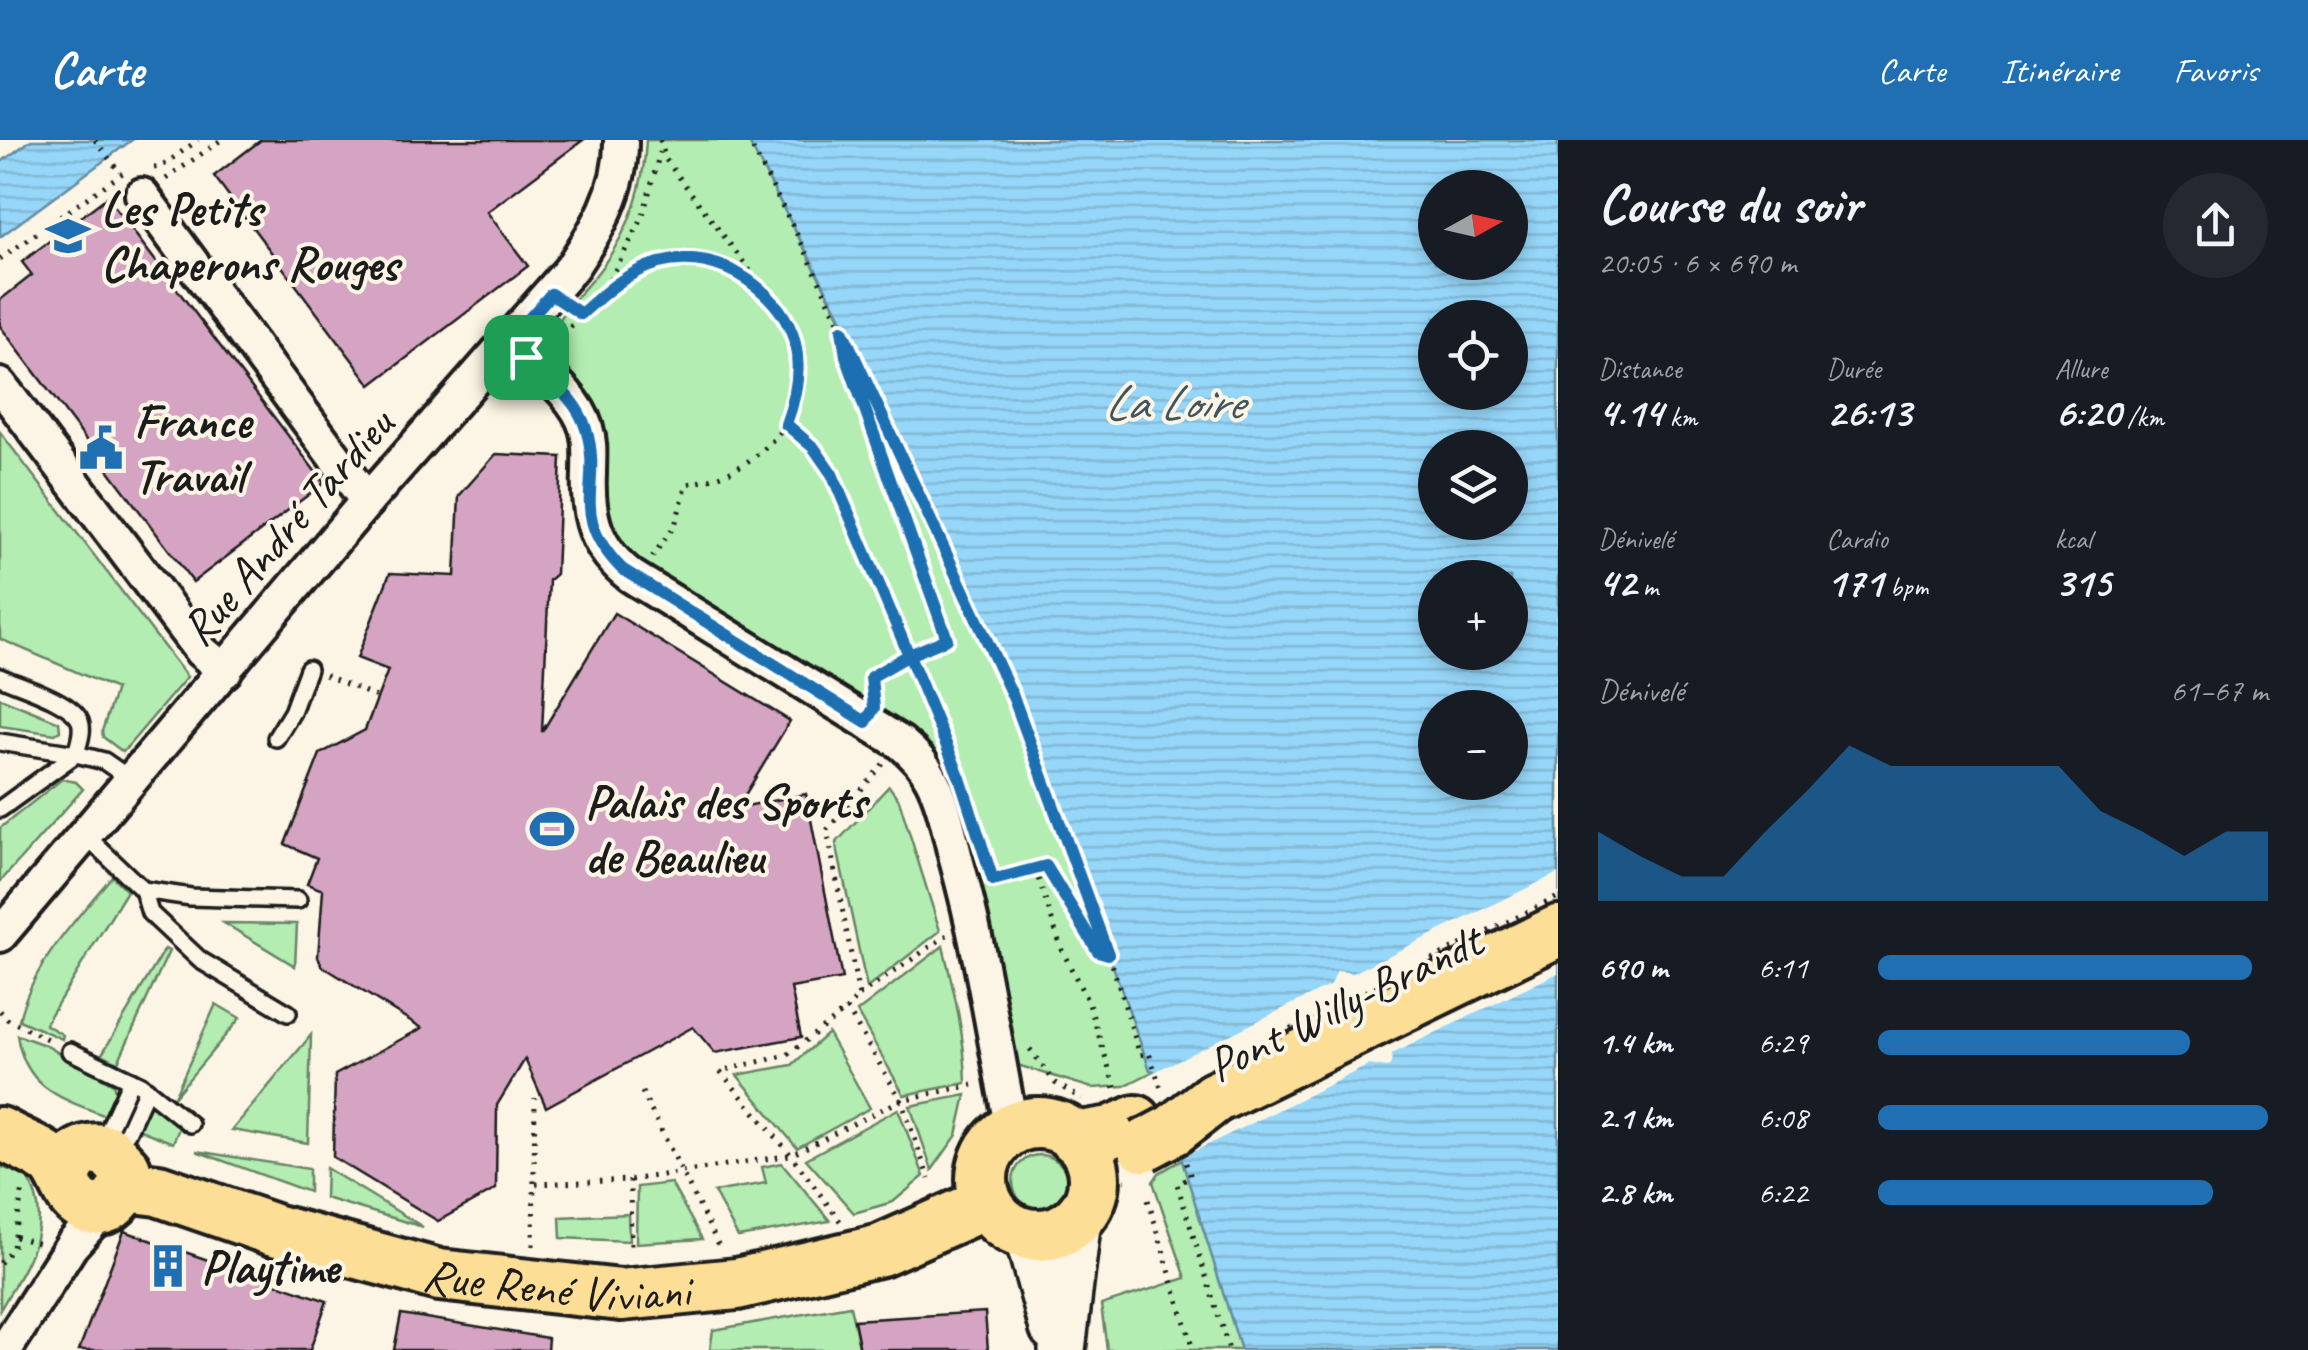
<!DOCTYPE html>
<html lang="fr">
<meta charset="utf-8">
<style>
body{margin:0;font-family:Caveat,sans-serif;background:#242831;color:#f1f3f6;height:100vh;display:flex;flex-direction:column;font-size:38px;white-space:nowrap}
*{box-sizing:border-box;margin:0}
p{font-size:32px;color:#9ea1a6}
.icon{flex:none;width:55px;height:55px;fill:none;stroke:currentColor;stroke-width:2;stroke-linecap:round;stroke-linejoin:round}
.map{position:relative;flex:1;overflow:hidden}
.sheet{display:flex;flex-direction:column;background:#171b24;width:750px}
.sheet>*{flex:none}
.needle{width:65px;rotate:82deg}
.fabs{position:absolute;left:1418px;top:30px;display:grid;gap:20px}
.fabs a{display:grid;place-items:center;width:110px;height:110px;border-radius:50%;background:#171b24;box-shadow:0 5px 15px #0003;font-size:50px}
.pin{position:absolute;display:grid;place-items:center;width:85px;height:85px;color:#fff;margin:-42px;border-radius:20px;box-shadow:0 5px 15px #0006}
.round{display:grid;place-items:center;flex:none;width:105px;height:105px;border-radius:52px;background:#242831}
.headline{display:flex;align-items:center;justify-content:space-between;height:170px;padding:0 40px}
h1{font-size:55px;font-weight:800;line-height:75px}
.figures{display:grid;grid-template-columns:repeat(3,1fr);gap:15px;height:170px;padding:10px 40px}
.figures div{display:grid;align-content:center}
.figures b{font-size:42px;font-weight:800}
.figures small{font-size:28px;font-weight:400}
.figures p{font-size:28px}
.chart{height:280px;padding:20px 40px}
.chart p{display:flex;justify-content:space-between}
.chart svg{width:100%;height:180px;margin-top:10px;fill:#1f6fb2;opacity:.7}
ul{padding:0 40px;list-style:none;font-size:32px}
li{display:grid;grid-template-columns:160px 120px 1fr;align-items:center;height:75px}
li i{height:25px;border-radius:12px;background:#1f6fb2}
header{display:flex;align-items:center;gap:60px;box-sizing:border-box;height:140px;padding:0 50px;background:#1f6fb2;color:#fff}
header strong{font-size:48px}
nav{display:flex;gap:55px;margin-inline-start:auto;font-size:35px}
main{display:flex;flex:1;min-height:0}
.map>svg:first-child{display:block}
</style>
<header>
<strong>Carte</strong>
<nav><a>Carte</a><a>Itinéraire</a><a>Favoris</a></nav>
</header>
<main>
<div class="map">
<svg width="1558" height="1210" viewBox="0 0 1558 1210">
<defs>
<pattern id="water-rules" width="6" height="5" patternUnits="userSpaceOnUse" patternTransform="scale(2.5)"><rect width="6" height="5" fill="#96d6f8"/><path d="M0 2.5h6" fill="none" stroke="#81b7d4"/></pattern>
</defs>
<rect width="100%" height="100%" fill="#fcf5e5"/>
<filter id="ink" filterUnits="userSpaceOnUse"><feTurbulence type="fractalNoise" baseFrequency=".01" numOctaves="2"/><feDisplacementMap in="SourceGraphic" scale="20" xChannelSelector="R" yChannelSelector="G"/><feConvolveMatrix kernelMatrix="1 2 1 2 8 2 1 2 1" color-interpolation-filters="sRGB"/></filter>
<g filter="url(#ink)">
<!-- green -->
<g fill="#b3edb1" stroke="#688466" stroke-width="2.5">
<path d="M646 0H748C815 130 885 259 945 392 1024 567 1086 749 1150 929L1154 931 1124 946 1092 948 1014 924 954 662 630 420 612 403 551 200C563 164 584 153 604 124 631 87 644 45 646 0Z"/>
<path d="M0 292 187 537 123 612 103 597 102 591 116 549 0 499Z"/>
<path d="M0 558 59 582 60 591 55 594 0 586Z"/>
<path d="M62 639 76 642 83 649 0 742V688Z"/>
<path d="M889 646 899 660 940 791 867 848 836 703Z"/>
<path d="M112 736 127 751 45 884 63 895 62 899 19 880C32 824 77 779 112 736Z"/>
<path d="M224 783 297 784 295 826Z"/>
<path d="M943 806C954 851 965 896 966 943L904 955 857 872Z"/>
<path d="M165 809 169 811 118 922 102 914Z"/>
<path d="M216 864 240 878 173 958 178 948Z"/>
<path d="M828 893 870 968 797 1008 737 935 792 925Z"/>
<path d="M17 895 45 905 113 944 117 956 106 976C62 959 25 949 17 895Z"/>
<path d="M311 895 308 1003 232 990 307 900Z"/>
<path d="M966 955 957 995 932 1030 910 966Z"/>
<path d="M148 965 157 968 180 986 173 1003 135 988Z"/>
<path d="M898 969 924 1036 893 1062 854 1073 806 1019Z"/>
<path d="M196 1011 309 1029V1052Z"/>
<circle cx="1040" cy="1042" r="27"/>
<path d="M1182 1020 1241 1210H1107L1101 1165 1186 1138 1153 1042 1159 1033Z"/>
<path d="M782 1023 830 1081 738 1097 714 1052 766 1043 762 1027Z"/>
<path d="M0 1026 27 1037C57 1085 24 1128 0 1170Z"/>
<path d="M326 1028 423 1087 325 1058Z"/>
<path d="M671 1043 702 1099 636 1103 637 1047Z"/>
<path d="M628 1074 629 1101 561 1098 560 1077Z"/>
<path d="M850 1166 860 1210H710L713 1190Z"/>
</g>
<!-- water -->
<g fill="url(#water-rules)" stroke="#658ca0" stroke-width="2.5" fill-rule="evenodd">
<path d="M31 0H132L0 97V23Z"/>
<path d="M748 0H1558V1210H1241L1154 931 1150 930C1086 749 1021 569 945 393 887 258 815 130 748 0ZM1435 48H1510V122H1435ZM1435 178H1510V252H1435ZM1435 308H1510V382H1435ZM1435 438H1510V512H1435ZM1435 568H1510V642H1435Z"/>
</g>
<!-- pier -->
<path fill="#fcf5e5" d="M1558 733V833L1392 914 1391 924 1387 928 1369 925 1177 1020 1148 935 1331 845 1337 831 1353 833Z"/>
<!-- building -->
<g fill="#d5a4c3" stroke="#1c1c1c" stroke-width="2.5">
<path d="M261 0H583L487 72 528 126 371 245 214 36Z"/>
<path d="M107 57 324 343 193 442 0 186V160L32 135 22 122Z"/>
<path d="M496 314 561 317 556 434 549 440 542 592 614 473 790 581 737 668 806 654 842 839 791 848 801 897 715 913 693 887 546 967 525 919 497 965 496 1049 438 1081 333 1017 335 935 422 888 322 826 318 817 323 750 307 744 317 718 285 704 320 614 365 590 388 530 357 518 390 433 455 436 459 356Z"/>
<path d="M124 1091 327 1161 310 1210H79Z"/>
<path d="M985 1172 988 1210H860L854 1180Z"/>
<path d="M401 1174 548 1198 547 1210H394Z"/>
</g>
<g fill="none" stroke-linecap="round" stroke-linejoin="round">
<!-- lane casing -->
<g stroke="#1c1c1c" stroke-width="22">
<g id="lane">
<path d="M0 537C20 546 72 561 80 581 84 592 78 604 76 614L104 621 130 639"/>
<path d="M276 598 292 572 308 529"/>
<path d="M0 602 76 614 0 669"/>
<path d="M85 695 143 750 191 757 298 760"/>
<path d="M143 750 150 773 200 820 288 873"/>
<path d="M70 911 141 945 190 984"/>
<path d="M102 1004 131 940"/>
<path d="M111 1008 127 993 147 949"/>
</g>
</g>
<!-- street casing -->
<g stroke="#1c1c1c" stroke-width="40">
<g id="street">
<path d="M142 55 367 361"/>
<path d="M510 200C535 227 575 252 586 288 591 303 589 318 589 334 587 377 596 409 631 436L901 603C913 613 924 624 931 638 944 662 949 692 956 719 981 808 994 899 1012 990"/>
<path d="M0 245 201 511 225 531"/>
<path d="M0 795 367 361 570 130C597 90 622 50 621 0"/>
<path d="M5 1210 71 1106 106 1067"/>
</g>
</g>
<!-- secondary casing -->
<g stroke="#1c1c1c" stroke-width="52">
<g id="secondary">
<path d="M1027 1094 1053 1188"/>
<path d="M1062 1210 1078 1078"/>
</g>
</g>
<!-- primary casing -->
<g stroke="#1c1c1c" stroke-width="58">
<g id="primary">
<path d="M1214 958 1558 791"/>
<circle cx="1038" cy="1039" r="56"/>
<path d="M0 993C16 1002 35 1009 50 1020 65 1032 65 1055 82 1065 108 1080 128 1053 125 1029L108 1011C83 1004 65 1019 66 1044"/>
<path d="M1075 998 1111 992 1136 981"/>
<path id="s1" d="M126 1046 158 1050 274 1090 439 1135 621 1155 737 1144 881 1110 987 1063"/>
</g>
</g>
<!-- path -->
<g stroke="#1c1c1c" stroke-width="5" stroke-dasharray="2.5 8" stroke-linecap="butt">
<path d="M95 0 120 33"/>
<path d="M660 0 666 20 776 165 793 193 798 242 786 284 814 309 832 334 946 605"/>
<path d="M748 0 805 110 1014 559 1109 814 1140 915 1149 913 1162 951"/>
<path d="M154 28 161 27 198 0"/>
<path d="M166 39 221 0"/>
<path d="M0 119 124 32"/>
<path d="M605 149 642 79 660 12"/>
<path d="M575 170 581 174C642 119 687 99 759 148"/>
<path d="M844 198 847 216 947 499 871 537 872 552"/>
<path d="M557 203 581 174"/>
<path d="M652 417 675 385 687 344C729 338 761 318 786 284"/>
<path d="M325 535 377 557"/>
<path d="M883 624 827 690 859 856 847 869 901 960 929 1039"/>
<path d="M1035 729 1062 810 1089 864 1116 951"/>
<path d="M993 740 1046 726 1098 811 1109 814"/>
<path d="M859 856 947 795"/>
<path d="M0 871 7 879 53 902"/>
<path d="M1030 909 1055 943 1082 959"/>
<path d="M642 952 719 1106"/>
<path d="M1186 1023 1191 1037 1177 1044 1229 1210"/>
<path d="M630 1040 631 1110"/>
<path d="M1094 1041H1126"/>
<path d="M536 1044 630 1040 791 1015 901 960 973 945"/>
<path d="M1148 1060 1193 1210"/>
<path d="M840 1081 791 1015 720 931 787 915 847 869"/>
<path d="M15 1097 41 1104"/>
<path d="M533 1106 535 958"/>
<path d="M0 1123 13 1107 23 1048"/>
</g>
<!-- lane -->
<use href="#lane" stroke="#fcf5e5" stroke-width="15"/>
<!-- street -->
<use href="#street" stroke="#fcf5e5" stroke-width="32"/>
<!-- secondary -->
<use href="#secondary" stroke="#fcf5e5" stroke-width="45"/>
<!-- primary -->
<use href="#primary" stroke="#fdde96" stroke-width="50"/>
<!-- primary-bridge casing -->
<g stroke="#1c1c1c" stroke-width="58" stroke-linecap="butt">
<path id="primary-bridge" d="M1143 1006 1173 990 1214 958"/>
</g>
<!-- path-bridge -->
<path stroke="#1c1c1c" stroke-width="5" stroke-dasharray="2.5 8" stroke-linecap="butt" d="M1224 921 1558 757"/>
<!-- primary-bridge -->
<use href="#primary-bridge" stroke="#fdde96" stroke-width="50"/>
</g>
</g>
<g fill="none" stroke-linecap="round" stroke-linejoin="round" filter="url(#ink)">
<!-- route casing -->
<g stroke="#fff" stroke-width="20">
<path id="route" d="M526 217C548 239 577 258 586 289 604 347 566 372 622 429L866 582 874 568 871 537 909 515 960 638 993 740 1046 726 1098 811 1108 814 1014 559 842 190 846 216 947 499 909 515 832 334 814 308 786 284C808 225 801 177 748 140 722 122 690 115 659 123 628 131 604 153 581 174L551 154 510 200 526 217"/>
</g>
<!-- route -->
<use href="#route" stroke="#1f6fb2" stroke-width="12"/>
</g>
<!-- icons -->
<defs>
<g id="school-bare" transform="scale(3.45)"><path d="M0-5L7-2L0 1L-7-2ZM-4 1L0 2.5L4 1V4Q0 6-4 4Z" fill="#1f6fb2" stroke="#fcf5e5" stroke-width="2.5" paint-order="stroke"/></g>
<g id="civic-bare" transform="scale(3.45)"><path d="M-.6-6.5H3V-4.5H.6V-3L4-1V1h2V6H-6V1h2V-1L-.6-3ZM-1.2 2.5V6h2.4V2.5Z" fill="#1f6fb2" stroke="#fcf5e5" stroke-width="2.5" paint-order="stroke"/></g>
<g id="stadium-bare" transform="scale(3.45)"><path d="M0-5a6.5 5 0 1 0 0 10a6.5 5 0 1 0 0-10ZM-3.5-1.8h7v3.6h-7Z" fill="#1f6fb2" stroke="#fcf5e5" stroke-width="2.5" paint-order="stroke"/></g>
<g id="building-bare" transform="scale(3.45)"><path d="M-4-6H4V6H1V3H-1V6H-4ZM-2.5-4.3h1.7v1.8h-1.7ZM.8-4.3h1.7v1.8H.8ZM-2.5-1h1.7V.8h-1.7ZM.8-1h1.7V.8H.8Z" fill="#1f6fb2" stroke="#fcf5e5" stroke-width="2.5" paint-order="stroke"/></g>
</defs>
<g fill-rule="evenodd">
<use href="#school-bare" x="68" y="96"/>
<use href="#civic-bare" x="101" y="308"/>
<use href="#stadium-bare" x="552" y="689"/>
<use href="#building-bare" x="168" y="1126"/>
</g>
<g text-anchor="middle" stroke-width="8" stroke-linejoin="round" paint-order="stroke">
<!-- poi labels -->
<g font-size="48" font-weight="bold" fill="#1c1c1c" stroke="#fcf5e5" text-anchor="start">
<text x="101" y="85">Les Petits<tspan x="101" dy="55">Chaperons Rouges</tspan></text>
<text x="134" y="297">France<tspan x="134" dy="55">Travail</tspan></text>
<text x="585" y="678">Palais des Sports<tspan x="585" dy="55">de Beaulieu</tspan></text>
<text x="201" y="1143">Playtime</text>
</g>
<!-- street labels -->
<g font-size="48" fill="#1c1c1c" stroke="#fcf5e5">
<text transform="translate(286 386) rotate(-49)" y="17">Rue André Tardieu</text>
<text transform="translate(1344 862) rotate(-26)" y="17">Pont Willy-Brandt</text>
<text dy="17" stroke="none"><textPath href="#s1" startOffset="445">Rue René Viviani</textPath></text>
</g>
<!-- water labels -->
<g font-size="50" font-style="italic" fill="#41545e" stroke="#fcf5e5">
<text x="1173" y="279">La Loire</text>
</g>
</g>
</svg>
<div class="fabs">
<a><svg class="needle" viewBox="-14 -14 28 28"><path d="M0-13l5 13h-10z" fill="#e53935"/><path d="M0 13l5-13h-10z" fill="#9ea1a6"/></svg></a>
<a><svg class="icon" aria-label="locate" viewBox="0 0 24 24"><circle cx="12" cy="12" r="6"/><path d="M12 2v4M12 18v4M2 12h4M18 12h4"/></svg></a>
<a><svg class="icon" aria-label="layers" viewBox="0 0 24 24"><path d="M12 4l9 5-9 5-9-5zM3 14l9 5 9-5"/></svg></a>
<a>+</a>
<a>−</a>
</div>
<div class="pin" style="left:526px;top:217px;background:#1e9e55"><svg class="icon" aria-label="arrive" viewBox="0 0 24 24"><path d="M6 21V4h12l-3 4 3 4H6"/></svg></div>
</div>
<section class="sheet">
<div class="headline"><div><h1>Course du soir</h1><p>20:05 · 6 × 690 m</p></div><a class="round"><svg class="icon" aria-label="share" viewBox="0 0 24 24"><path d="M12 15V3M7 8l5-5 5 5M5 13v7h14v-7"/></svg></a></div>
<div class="figures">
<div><p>Distance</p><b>4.14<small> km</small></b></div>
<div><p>Durée</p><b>26:13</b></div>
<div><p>Allure</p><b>6:20<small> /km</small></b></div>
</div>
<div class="figures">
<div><p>Dénivelé</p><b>42<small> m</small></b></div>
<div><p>Cardio</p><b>171<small> bpm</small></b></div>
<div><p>kcal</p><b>315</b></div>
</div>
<div class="chart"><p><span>Dénivelé</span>61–67 m</p>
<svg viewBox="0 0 160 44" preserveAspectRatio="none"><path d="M0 44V27L10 33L20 38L30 38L40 27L50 17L60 6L70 11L80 11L90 11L100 11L110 11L120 22L130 27L140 33L150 27L160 27V44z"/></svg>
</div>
<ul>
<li><b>690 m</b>6:11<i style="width:96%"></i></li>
<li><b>1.4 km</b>6:29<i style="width:80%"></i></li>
<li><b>2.1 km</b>6:08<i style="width:100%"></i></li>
<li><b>2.8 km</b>6:22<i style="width:86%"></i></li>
</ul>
</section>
</main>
